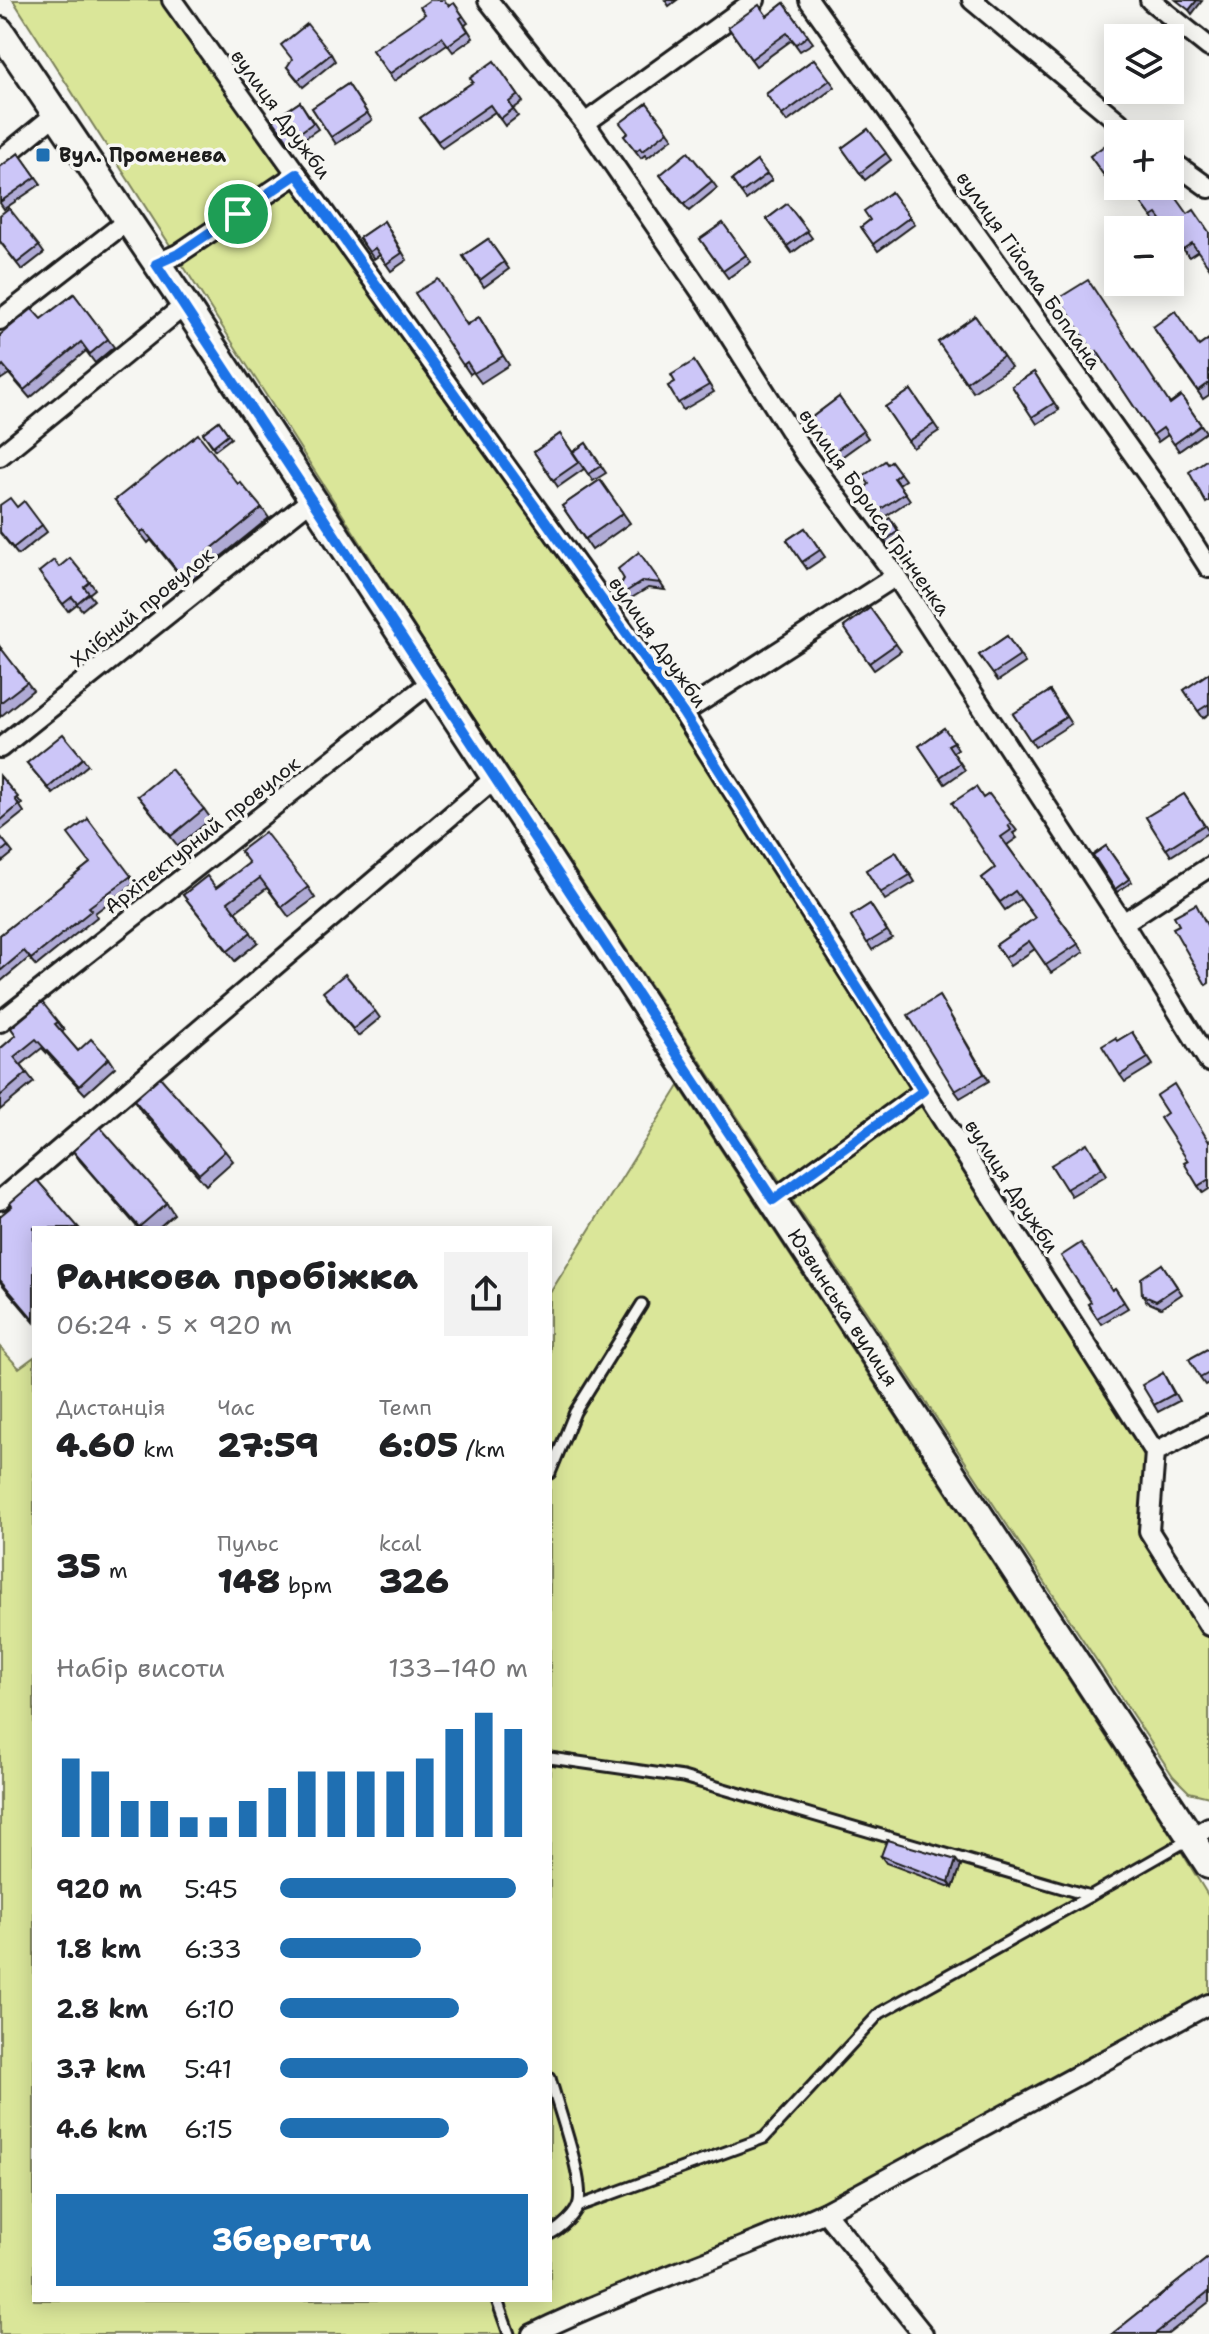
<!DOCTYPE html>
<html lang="uk">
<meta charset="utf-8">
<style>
body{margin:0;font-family:"Shantell Sans",sans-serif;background:#f2f2f2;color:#202124;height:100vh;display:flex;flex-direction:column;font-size:30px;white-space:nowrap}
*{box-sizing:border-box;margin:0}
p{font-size:26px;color:#757577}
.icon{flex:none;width:44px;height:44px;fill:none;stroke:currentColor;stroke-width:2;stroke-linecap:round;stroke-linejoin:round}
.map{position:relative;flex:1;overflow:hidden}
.drawer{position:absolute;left:32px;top:1226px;width:520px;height:1076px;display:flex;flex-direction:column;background:#fff;border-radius:0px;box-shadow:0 4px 20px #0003}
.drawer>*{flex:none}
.tools{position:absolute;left:1104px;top:24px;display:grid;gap:16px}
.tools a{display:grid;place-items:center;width:80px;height:80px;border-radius:0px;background:#fff;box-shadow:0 4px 20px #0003;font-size:40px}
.pin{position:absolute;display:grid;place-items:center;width:68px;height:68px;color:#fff;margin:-34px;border:4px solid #fff;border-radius:50%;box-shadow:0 2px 8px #0007}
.round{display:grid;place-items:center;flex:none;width:84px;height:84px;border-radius:0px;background:#f2f2f2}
.head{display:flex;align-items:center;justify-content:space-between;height:136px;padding:0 24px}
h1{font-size:36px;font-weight:800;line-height:60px}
.metrics{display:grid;grid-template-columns:repeat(3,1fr);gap:12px;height:136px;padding:8px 24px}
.metrics div{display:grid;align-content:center}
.metrics b{font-size:34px;font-weight:800}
.metrics small{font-size:22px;font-weight:400}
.metrics p{font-size:22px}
.chart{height:224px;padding:16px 24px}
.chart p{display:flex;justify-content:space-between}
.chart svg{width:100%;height:144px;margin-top:8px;stroke:#1f6fb2;stroke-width:6}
.button{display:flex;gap:16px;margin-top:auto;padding:16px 24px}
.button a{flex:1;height:92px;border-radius:0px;background:#1f6fb2;color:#fff;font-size:32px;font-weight:800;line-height:92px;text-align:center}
ul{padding:0 24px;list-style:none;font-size:26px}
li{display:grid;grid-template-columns:128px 96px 1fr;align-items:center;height:60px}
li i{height:20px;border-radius:10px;background:#1f6fb2}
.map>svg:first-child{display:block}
</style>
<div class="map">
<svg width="1209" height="2334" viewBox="0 0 1209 2334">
<rect width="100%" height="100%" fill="#f6f6f2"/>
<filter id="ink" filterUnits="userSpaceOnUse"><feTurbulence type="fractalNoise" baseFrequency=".0125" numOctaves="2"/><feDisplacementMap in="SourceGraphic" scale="16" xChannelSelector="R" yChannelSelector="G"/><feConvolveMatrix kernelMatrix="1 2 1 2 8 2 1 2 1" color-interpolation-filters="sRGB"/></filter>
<g filter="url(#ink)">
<!-- green -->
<g fill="#dae699" stroke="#7b815a" stroke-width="2">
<path d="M13 0H172L683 713 1155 1452 1149 1531 1209 1626V1797L1189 1792 1173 1776 444 673C299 449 158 223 13 0Z"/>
<path d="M679 1086 1178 1846 1209 1897V2004L825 2212 532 2334H0V1347L19 1368 34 1357V2300H550V1293Z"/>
</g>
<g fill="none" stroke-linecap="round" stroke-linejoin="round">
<!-- service casing -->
<g stroke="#1c1c1c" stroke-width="15">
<g id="service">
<path d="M550 1473 575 1412 642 1304"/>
<path d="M550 1758 683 1777 1090 1896 1188 1840"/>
<path d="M550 2078C557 2105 584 2178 579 2202 577 2214 561 2228 550 2234"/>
<path d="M579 2206 764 2138 880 2013 1090 1896"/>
<path d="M497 2300 509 2334"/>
</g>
</g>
<!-- minor casing -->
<g stroke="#1c1c1c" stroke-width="24">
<g id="minor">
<path d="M172 0 683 713 1155 1452"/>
<path d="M488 0 585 123 710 305 804 453 896 576 1123 923 1209 1062"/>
<path d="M809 0 1163 496 1209 568"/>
<path d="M972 0 1133 134"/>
<path d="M1150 0 1209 47"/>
<path d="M585 123 755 0"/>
<path d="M0 160 56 114"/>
<path d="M1170 160 1209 188"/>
<path d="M156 264 178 254 297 174"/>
<path d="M0 320 127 221"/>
<path d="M0 456 185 305"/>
<path d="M683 713 896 576"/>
<path d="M0 748 311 500"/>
<path d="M1123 923 1209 867"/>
<path d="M0 1022 431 682"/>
<path d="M0 1200 495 778"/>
<path d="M773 1200 923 1091"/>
<path d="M1209 1424 1155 1452 1149 1531 1209 1626"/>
<path d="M1191 1838 1209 1827"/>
<path d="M825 2212 923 2334"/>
<path d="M532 2334C628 2288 729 2255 825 2212L1209 2004"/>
</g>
</g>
<!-- secondary casing -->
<g stroke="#1c1c1c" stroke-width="32">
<g id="secondary">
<path id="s1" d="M0 31 185 305 1209 1865"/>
</g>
</g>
<!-- service -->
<use href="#service" stroke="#f6f6f2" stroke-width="9"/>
<!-- minor -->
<use href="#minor" stroke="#f6f6f2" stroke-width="18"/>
<!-- secondary -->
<use href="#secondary" stroke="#f6f6f2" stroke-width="26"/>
</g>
<!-- wall -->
<g fill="#afaad5" stroke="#1c1c1c" stroke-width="2">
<path d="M665 0H677L669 6Z"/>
<path d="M454 3 468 23 465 25 473 38 453 52 447 44 394 81 372 50Z"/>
<path d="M784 3 813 43 800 51 792 40 756 66 728 27 767 16Z"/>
<path d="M331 54 335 61 303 87 287 67Z"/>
<path d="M814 59 835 87 787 122 766 94Z"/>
<path d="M494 61 523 102 513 109 518 116 505 126 495 112 442 148 420 118 473 82Z"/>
<path d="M348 84 372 120 336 144 312 108Z"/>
<path d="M300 102 318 129 292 147 273 120Z"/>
<path d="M647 103 673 138 647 158 645 155 641 158 624 136 628 133Z"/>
<path d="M868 129 891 160 865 180 842 148Z"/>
<path d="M1118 138V174L1108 181 1090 156Z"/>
<path d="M19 153 41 184 4 209 0 203V167Z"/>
<path d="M757 161 772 180 746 200 732 180Z"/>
<path d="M660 175 712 181 717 188 689 211Z"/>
<path d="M1152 186 1198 251 1189 257 1163 222 1158 225 1137 197Z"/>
<path d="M891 192 915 224 878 251 861 227 870 220Z"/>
<path d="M787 204 812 238 792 253 767 219Z"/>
<path d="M384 221 407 260 391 271 380 255 374 259 359 238Z"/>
<path d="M723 223 751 262 728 278 700 239Z"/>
<path d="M488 239 509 269 484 287 463 256Z"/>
<path d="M0 242 39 246 44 253 22 270Z"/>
<path d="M415 293 467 324 479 317 509 365 481 383 473 372 470 374Z"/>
<path d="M74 294 114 347 95 363 86 351 30 398 9 374 0 380V335L41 319Z"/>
<path d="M1059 298 1170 404 1181 396 1206 432 1179 451 1168 435 1158 442 1102 358 1099 360 1094 353Z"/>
<path d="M975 316 1011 367 973 392 938 342Z"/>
<path d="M1153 327 1199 346 1209 339V395L1203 399Z"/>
<path d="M694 361 714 392 683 410 668 386 675 382Z"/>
<path d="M1034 372 1059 410 1037 424 1012 386Z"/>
<path d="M911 390 939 431 913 448 885 407Z"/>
<path d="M839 397 868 438 840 458 811 418Z"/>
<path d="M219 421 231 438 215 450 203 433Z"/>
<path d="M560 434 584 469 558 487 534 452Z"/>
<path d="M586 443 606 473 593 481 573 452Z"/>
<path d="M891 461 905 480 899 484 910 500 880 520 861 493Z"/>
<path d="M600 480 630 523 592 550 562 506Z"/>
<path d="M115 500 262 508 269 518 187 584 151 540 148 543Z"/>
<path d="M17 507 42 525 47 532 18 555 0 533Z"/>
<path d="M890 518 901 534 887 544 876 528Z"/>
<path d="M805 528 825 557 807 569 787 540Z"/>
<path d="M639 552 665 590 648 588 620 605 614 596Z"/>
<path d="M59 567 90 582 95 589 89 594 94 600 82 610 77 604 68 611 39 572Z"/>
<path d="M870 608 901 651 874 670 844 627Z"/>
<path d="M1007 636 1025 663 998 681 979 655Z"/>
<path d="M0 647 33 690 0 717Z"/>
<path d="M1209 673V714L1203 718 1184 690Z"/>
<path d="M1050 691 1071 724 1035 747 1013 714Z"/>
<path d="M944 728 958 749 953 752 965 770 945 784 919 746Z"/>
<path d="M83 758 88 765 53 794 27 763Z"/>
<path d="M0 776 22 804 20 806 24 812 0 831Z"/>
<path d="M989 794 1017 831 1013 833 1017 838 1007 845 1084 952 1051 973 1035 949 1010 966 996 945 1035 918 1021 899 1005 910 982 878 995 868 983 798Z"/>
<path d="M1184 794 1209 832 1171 856 1146 817Z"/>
<path d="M138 796 204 809 211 819 178 846Z"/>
<path d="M88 819 135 883 95 913 97 917 36 966 29 958 0 982V935L90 863Z"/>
<path d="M0 836 13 853 2 862 0 860Z"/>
<path d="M1106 846 1132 882 1117 892 1093 855Z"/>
<path d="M896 852 915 882 885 900 866 870Z"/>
<path d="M249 864 308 887 315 898 289 917 267 888 235 912 258 942 235 961 183 895 216 888Z"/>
<path d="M870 904 892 938 872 950 851 916Z"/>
<path d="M939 996 989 1081 960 1098 955 1091Z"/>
<path d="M328 999 375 1011 380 1018 358 1036Z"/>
<path d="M58 1022 64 1030 62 1033 78 1051 109 1058 115 1067 85 1094 42 1048 21 1065 34 1082 0 1110V1049L16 1035 11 1028Z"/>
<path d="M1132 1032 1153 1065 1125 1082 1120 1075 1117 1041Z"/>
<path d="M134 1100 225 1151 233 1161 206 1185 141 1111Z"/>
<path d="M1209 1141V1189L1203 1193 1198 1186 1188 1161Z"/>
<path d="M1092 1150 1107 1175 1071 1196 1051 1165Z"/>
<path d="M73 1151 167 1203 174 1214 158 1228H138L80 1161Z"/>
<path d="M0 1216 34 1228V1322L0 1282Z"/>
<path d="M1162 1264 1182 1294 1161 1308 1147 1302 1142 1295Z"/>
<path d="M1115 1288 1128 1308 1101 1324 1088 1304Z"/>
<path d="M1209 1348V1383L1205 1385 1200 1378Z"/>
<path d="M1163 1373 1179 1401 1158 1412 1154 1405Z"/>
<path d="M881 1856 961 1866 953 1888 886 1863Z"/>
<path d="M1209 2257V2302L1168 2334H1112Z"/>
</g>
<!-- shaded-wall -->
<g fill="#8f8bae" stroke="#1c1c1c" stroke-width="2">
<path d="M1197 0 1202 1 1192 14 1189 10Z"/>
<path d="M956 1860 961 1866 953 1888 949 1882Z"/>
</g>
<!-- building -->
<g fill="#ccc6f8" stroke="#1c1c1c" stroke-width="2">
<path d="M430 0H444L449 6 454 3 463 16 460 18 468 31 448 45 442 37 389 74 372 50 425 14 420 7Z"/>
<path d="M1176 0H1197L1189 10Z"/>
<path d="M784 3 808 36 796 44 787 33 751 59 728 27 759 5 767 16Z"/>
<path d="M307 24 331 54 298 80 287 67 292 59 281 45Z"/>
<path d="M814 59 830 80 782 115 766 94Z"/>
<path d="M494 61 518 95 509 102 513 109 500 119 490 105 438 141 420 118 473 82 470 78Z"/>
<path d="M348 84 367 113 331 137 312 108Z"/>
<path d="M300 102 313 123 288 141 273 120Z"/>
<path d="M647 103 668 131 642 151 640 148 636 151 624 136 628 133 620 123Z"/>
<path d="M868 129 886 153 860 173 842 148Z"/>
<path d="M1117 137 1118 164 1103 174 1090 156Z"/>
<path d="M688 152 712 181 684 204 660 175Z"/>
<path d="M19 153 36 177 0 202V167Z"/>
<path d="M757 161 767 174 741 193 732 180Z"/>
<path d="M1152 186H1168L1188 214 1194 210 1209 232V267L1192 243 1183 249 1157 214 1152 217 1137 197Z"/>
<path d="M891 192 910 217 873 244 861 227 870 220 864 211Z"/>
<path d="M787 204 808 231 787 246 767 219Z"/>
<path d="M9 208 39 246 17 263 0 241V215Z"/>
<path d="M384 221 402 253 386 264 375 248 369 252 359 238Z"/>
<path d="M723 223 746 255 723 271 700 239Z"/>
<path d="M488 239 504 262 480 280 463 256Z"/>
<path d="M438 279 467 325 479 317 503 356 474 373 467 362 463 365 415 293Z"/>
<path d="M1088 280 1170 404 1181 396 1201 425 1174 444 1163 428 1153 435 1097 351 1094 353 1059 298Z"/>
<path d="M74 294 108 339 90 354 81 342 24 390 3 365 0 368V335L32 309 41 319Z"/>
<path d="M1175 311 1199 346 1209 339V383L1198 391 1153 327Z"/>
<path d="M975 316 1003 356 966 382 938 342Z"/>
<path d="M694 361 709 385 678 403 668 386 675 382 671 375Z"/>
<path d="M1034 372 1054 403 1032 417 1012 386Z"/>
<path d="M911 390 934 424 908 441 885 407Z"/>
<path d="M839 397 863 431 835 451 811 418Z"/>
<path d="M219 421 228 434 213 446 203 433Z"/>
<path d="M198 434 238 484 240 482 262 508 180 574 144 530 141 533 115 500Z"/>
<path d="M560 434 579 462 553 480 534 452Z"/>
<path d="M586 443 601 466 588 474 573 452Z"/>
<path d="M1209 458V501L1206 503 1189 472Z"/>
<path d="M885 461 887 464 891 461 900 473 894 478 905 493 875 513 861 493 869 484 863 476Z"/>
<path d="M600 480 623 513 585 539 562 506Z"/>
<path d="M10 498 17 507 24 501 42 525 13 548 0 532V505Z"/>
<path d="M890 518 898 531 885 541 876 528Z"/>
<path d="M805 528 820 550 802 562 787 540Z"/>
<path d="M639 552 661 583 643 581 616 598 614 596 624 579 618 569Z"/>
<path d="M70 558 90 582 84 587 89 593 77 603 72 597 63 604 39 572 54 560 59 567Z"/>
<path d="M870 608 896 644 869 663 844 627Z"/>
<path d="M1007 636 1020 656 993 674 979 655Z"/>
<path d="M0 647 27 682 0 703Z"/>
<path d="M1209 673V704L1198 711 1184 690Z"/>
<path d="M1050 691 1066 717 1030 740 1013 714Z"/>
<path d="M944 728 954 742 948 745 960 763 940 777 919 746Z"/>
<path d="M63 734 83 758 48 788 27 763Z"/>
<path d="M171 769 204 809 171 836 138 796Z"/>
<path d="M0 776 18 797 15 799 19 805 0 821Z"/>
<path d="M976 787 983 798 989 794 1011 823 1008 825 1011 830 1001 837 1078 944 1046 965 1029 941 1005 958 996 945 1035 918 1015 891 1000 902 982 878 995 868 952 803Z"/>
<path d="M1184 794 1204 825 1166 849 1146 817Z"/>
<path d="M88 819 131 876 89 907 92 910 31 959 24 951 0 971V935L90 863 68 834Z"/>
<path d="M265 832 308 887 282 907 260 878 228 902 251 932 228 951 183 895 207 876 216 888 249 863 240 851Z"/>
<path d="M0 836 8 846 0 853Z"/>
<path d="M1106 846 1129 879 1115 889 1093 855Z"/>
<path d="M896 852 910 875 880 893 866 870Z"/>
<path d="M870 904 887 931 867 943 851 916Z"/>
<path d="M1196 904 1209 929V983L1206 985 1173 928 1179 925 1174 916Z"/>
<path d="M345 974 375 1011 353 1029 323 992Z"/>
<path d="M939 996 984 1074 955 1091 908 1015Z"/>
<path d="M42 1002 58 1022 55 1024 78 1051 91 1039 109 1058 79 1086 36 1039 14 1057 27 1073 0 1096V1049L16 1035 11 1028Z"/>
<path d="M1132 1032 1148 1058 1120 1075 1102 1046 1115 1038 1117 1041Z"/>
<path d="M160 1077 225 1151 199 1174 134 1100Z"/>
<path d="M1174 1084 1209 1142V1179L1198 1186 1184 1163 1188 1161 1160 1118 1167 1113 1156 1096Z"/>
<path d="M100 1127 167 1203 139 1227 73 1151Z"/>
<path d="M1087 1143 1102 1168 1066 1189 1051 1165Z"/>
<path d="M37 1180 79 1228H34V1320L0 1280V1216L12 1206 10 1203Z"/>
<path d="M1081 1243 1112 1290 1115 1288 1124 1302 1097 1318 1088 1304 1091 1302 1061 1256Z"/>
<path d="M1162 1264 1177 1287 1156 1301 1142 1295 1141 1278Z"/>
<path d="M1209 1348V1373L1200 1378 1189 1359Z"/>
<path d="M1163 1373 1174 1394 1154 1405 1142 1385Z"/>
<path d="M887 1840 956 1860 949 1882 881 1856Z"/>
<path d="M1209 2257V2291L1155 2334H1112Z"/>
</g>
</g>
<g fill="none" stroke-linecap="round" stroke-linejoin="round" filter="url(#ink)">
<!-- route casing -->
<g stroke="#fff" stroke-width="16">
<path id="route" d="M297 174 683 713 923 1091 773 1200 156 264 178 254Z"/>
</g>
<!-- route -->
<use href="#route" stroke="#1a73e8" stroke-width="10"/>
</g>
<!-- markers -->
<rect fill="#1f6fb2" stroke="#f6f6f2" stroke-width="3" x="35" y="147" width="16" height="16" rx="4"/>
<g text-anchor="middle" stroke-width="7" stroke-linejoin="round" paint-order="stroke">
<!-- street labels -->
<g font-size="20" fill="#1c1c1c" stroke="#f6f6f2">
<text transform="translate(281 114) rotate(54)" y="7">вулиця Дружби</text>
<text transform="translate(1029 270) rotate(55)" y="7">вулиця Гійома Боплана</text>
<text transform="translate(875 512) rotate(55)" y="7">вулиця Бориса Грінченка</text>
<text transform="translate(142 607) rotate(-39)" y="7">Хлібний провулок</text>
<text transform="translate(658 642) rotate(55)" y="7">вулиця Дружби</text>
<text transform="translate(202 835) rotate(-38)" y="7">Архітектурний провулок</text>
<text transform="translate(1012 1186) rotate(57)" y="7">вулиця Дружби</text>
<text dy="7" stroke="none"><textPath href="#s1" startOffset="1530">Юзвинська вулиця</textPath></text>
</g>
<!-- poi labels -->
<g font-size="20" font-weight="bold" fill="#1c1c1c" stroke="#f6f6f2" text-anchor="start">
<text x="59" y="162">Вул. Променева</text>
</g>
</g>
</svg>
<div class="tools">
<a><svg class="icon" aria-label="layers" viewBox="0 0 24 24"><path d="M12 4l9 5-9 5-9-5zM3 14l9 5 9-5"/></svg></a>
<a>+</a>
<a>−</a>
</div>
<div class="pin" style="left:238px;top:214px;background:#1e9e55"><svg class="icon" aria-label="arrive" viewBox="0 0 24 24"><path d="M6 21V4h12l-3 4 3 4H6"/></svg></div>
<section class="drawer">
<div class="head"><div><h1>Ранкова пробіжка</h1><p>06:24 · 5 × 920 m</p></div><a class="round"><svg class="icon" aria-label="share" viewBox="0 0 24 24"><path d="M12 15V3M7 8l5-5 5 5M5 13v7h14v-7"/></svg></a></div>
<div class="metrics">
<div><p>Дистанція</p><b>4.60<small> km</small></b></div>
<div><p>Час</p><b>27:59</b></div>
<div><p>Темп</p><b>6:05<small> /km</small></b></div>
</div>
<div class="metrics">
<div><b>35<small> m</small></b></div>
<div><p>Пульс</p><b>148<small> bpm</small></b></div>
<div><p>kcal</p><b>326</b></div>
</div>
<div class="chart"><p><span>Набір висоти</span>133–140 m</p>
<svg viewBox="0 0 160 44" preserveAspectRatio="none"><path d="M5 44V20M15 44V24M25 44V33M35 44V33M45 44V38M55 44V38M65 44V33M75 44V29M85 44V24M95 44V24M105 44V24M115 44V24M125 44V20M135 44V11M145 44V6M155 44V11"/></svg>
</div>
<ul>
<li><b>920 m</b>5:45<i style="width:95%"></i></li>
<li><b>1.8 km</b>6:33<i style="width:57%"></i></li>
<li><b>2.8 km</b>6:10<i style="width:72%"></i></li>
<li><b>3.7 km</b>5:41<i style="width:100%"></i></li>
<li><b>4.6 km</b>6:15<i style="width:68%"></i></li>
</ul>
<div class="button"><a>Зберегти</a></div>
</section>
</div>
